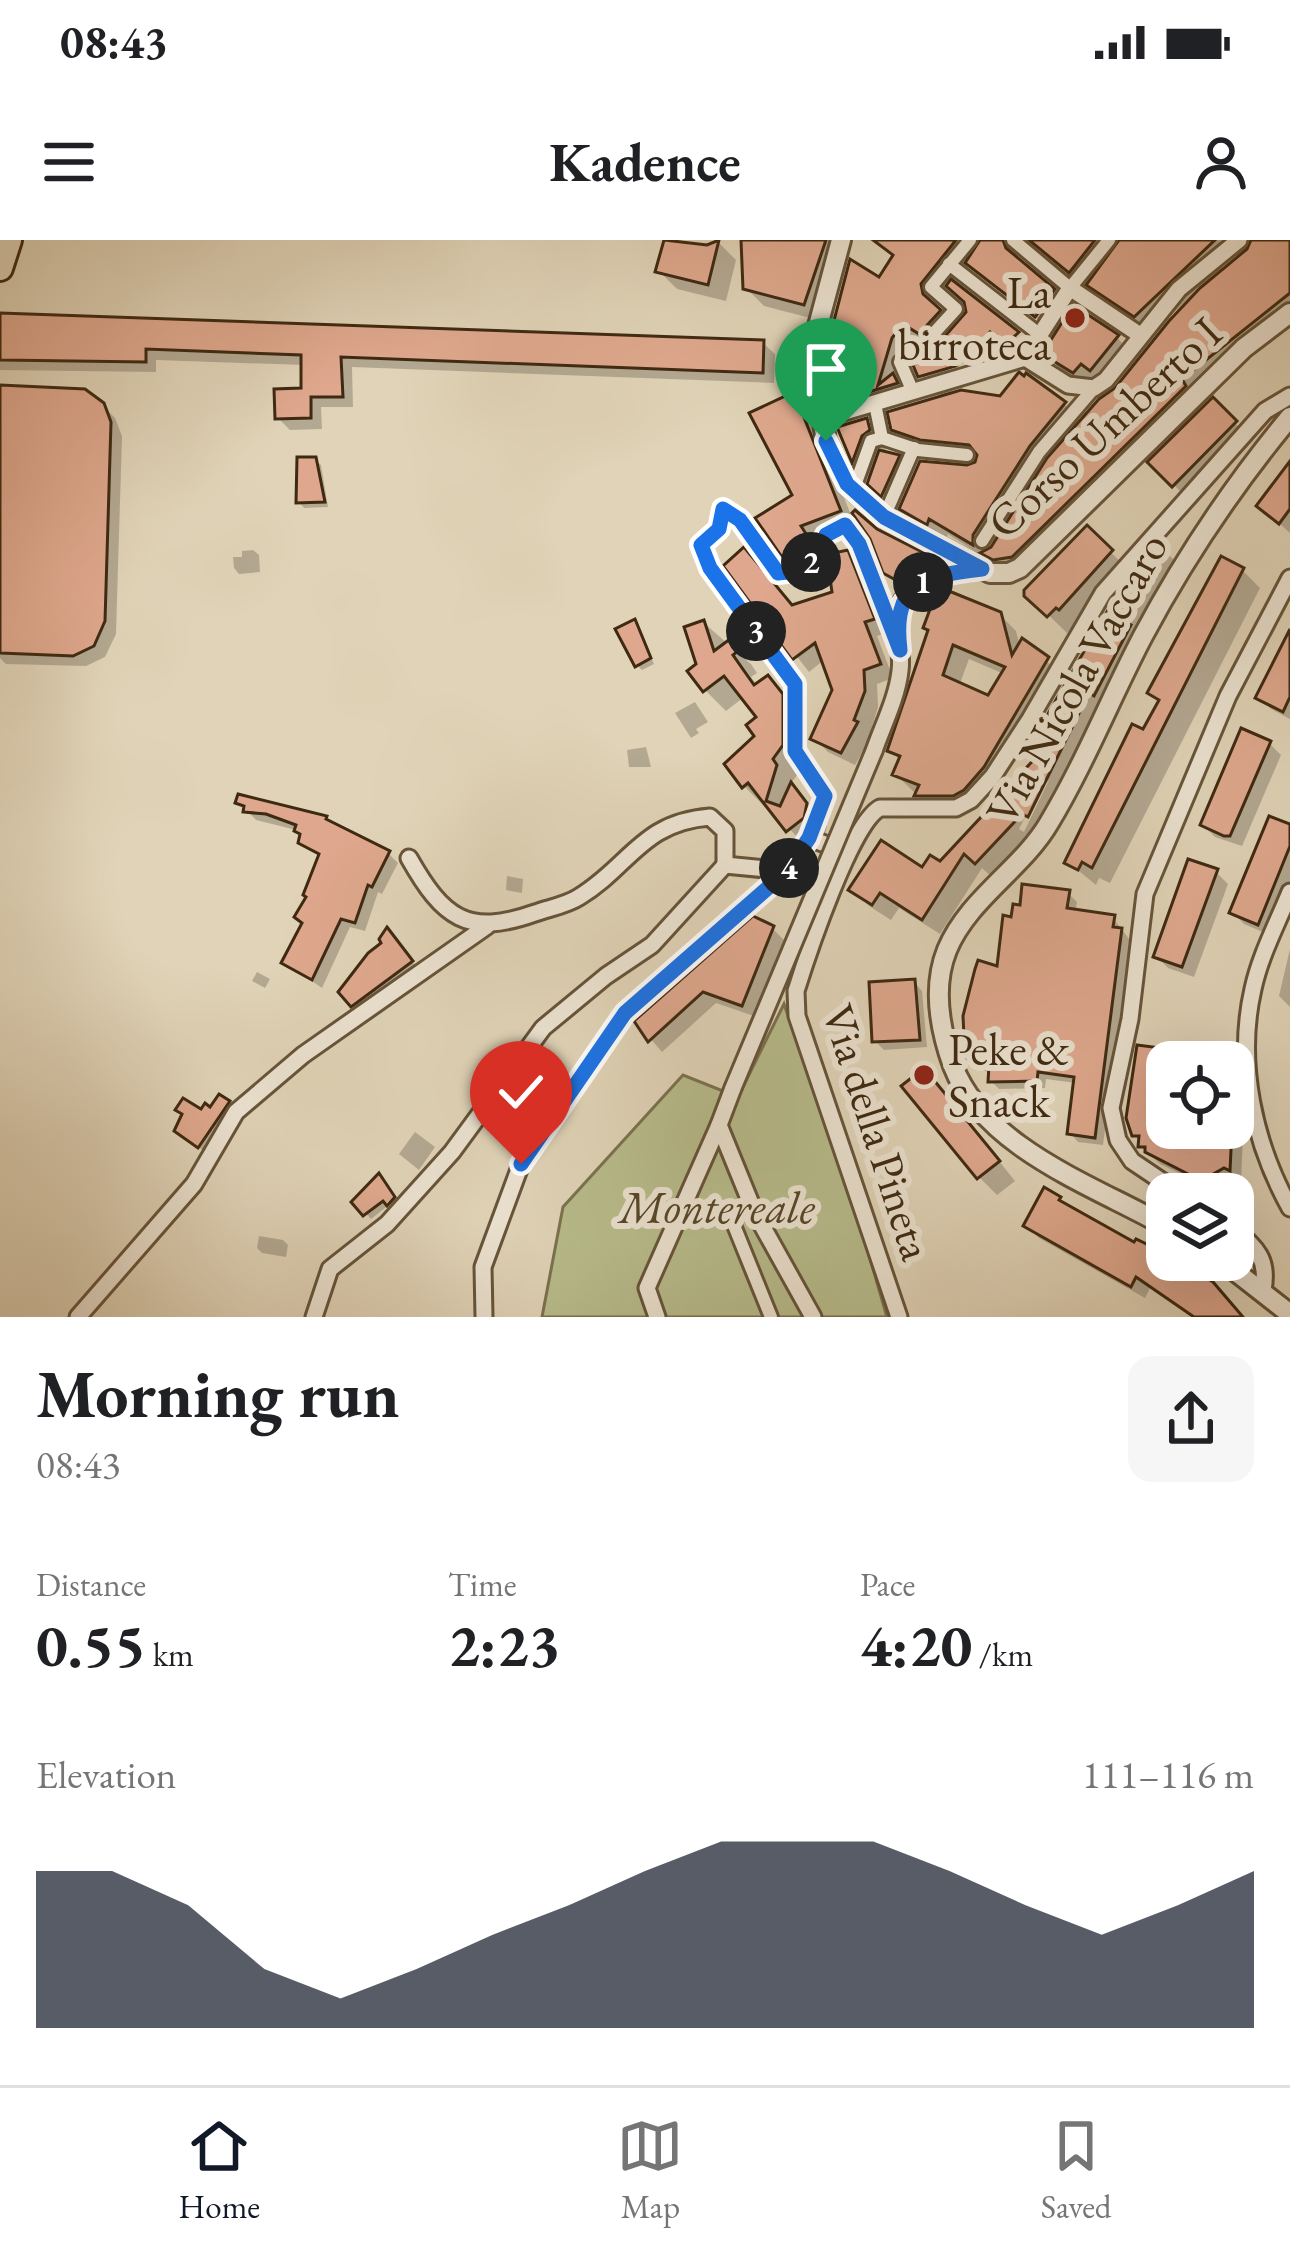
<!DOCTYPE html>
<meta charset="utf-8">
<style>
body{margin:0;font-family:"EB Garamond",serif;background:#f6f6f6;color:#202124;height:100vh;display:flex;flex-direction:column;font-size:45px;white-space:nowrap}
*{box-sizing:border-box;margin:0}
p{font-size:39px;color:#757577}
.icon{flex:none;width:66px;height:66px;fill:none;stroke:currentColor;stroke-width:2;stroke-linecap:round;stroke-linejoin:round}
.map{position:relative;height:1077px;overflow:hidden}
.drawer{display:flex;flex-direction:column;background:#fff;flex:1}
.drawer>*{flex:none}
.controls{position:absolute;left:1146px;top:801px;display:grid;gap:24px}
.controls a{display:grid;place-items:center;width:108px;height:108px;border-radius:24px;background:#fff;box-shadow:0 12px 48px #0002;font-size:60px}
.pin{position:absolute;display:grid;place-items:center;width:102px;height:102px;color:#fff;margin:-123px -51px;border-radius:50% 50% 50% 0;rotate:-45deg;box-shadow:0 0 12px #0007}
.pin .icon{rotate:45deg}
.km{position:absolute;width:60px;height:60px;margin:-30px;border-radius:50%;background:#222;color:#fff;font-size:33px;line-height:60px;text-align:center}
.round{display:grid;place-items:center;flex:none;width:126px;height:126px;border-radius:24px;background:#f6f6f6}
.summary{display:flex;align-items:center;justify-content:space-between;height:204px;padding:0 36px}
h1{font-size:66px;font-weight:700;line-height:90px}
.figures{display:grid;grid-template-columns:repeat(3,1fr);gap:18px;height:204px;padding:12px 36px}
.figures div{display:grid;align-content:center}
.figures b{font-size:60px;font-weight:700}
.figures small{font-size:33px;font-weight:400}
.figures p{font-size:33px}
.chart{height:336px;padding:24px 36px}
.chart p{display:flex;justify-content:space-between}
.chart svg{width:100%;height:216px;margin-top:12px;fill:#111827;opacity:.7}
.status{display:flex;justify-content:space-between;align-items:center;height:84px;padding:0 60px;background:#fff;direction:ltr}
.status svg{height:33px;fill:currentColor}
header{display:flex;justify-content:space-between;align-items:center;height:156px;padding:0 36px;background:#fff;font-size:54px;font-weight:700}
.tab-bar{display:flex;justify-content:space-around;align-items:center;height:168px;border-top:3px solid #e0e0e0;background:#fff;font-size:33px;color:#757577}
.tab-bar a{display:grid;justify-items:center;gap:6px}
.tab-bar .current{color:#111827}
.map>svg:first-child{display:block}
</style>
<div class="status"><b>08:43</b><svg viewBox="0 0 49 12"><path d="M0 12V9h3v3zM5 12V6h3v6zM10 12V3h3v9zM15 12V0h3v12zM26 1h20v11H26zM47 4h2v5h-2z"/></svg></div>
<header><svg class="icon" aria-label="menu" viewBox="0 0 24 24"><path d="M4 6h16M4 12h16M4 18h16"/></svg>Kadence<svg class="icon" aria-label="person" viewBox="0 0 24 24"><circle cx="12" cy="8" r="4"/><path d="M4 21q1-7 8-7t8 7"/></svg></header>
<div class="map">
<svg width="1290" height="1077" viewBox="0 0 1290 1077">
<rect width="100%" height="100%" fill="#e0d3b7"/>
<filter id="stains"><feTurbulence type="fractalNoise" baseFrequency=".00167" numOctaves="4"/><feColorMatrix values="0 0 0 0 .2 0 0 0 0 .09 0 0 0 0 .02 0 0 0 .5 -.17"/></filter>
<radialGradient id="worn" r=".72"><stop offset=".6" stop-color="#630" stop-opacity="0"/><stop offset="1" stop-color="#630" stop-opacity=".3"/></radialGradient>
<!-- green -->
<path fill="#b7bb8b" stroke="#7a724e" stroke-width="3" d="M784 764 862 991 887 1077H542L563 967 683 835 738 857Z"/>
<!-- shadow -->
<g fill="#0003" fill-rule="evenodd">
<path d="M668 0 707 8 719 3 736 20 726 61 677 49 659 31Z"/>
<path d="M745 0H849L822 81 764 66 746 48Z"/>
<path d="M873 0H1290V83L1197 158 1205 169 1213 162 1253 201 1192 263 1147 218 1030 333 1013 336 948 294 946 300 920 287 902 269 981 221 941 217 913 207 894 188 943 158 921 136 937 109 922 100 909 116 900 144 913 161 853 179 836 161 880 41 895 18ZM1026 7 1040 8 1087 48 1090 44 1107 61 1153 92 1189 58 1192 61 1117 150 1082 183 1055 155 1002 159 949 151 975 143 990 132 1009 108 1024 121 1034 111 952 44 969 23 1057 95 1046 114 1064 132 1091 149 1100 139 1110 147 1135 115 1117 98 1073 71 1021 24 1018 18ZM1235 14 1239 19 1223 32 1220 29ZM950 46 967 63 969 73 956 89 939 72 937 62ZM970 119 972 124 945 133 955 123Z"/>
<path d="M0 76 763 103 775 114 774 143 352 127 353 167H321L322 189 290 190 278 178 304 151V125L156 120V132L0 130Z"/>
<path d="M793 156 811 173 856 288 816 303 825 319 819 331 803 336 786 318 796 256Z"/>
<path d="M102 165 115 178 122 196 116 394 105 417 86 426 6 424 0 418V196Z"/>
<path d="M866 181 884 199 886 209 881 213 898 218 907 226 891 262 854 221 841 189Z"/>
<path d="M315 220 321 225 328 267 304 268 299 262Z"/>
<path d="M1290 226V293L1260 266Z"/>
<path d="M1087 289 1129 330 1078 386 1076 384 1067 393 1027 354Z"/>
<path d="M876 291 924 317 933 326 927 340 912 350 896 341 886 332Z"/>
<path d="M253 310 259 315 260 332 239 334 234 328 233 317H242V311Z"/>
<path d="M1164 310 1181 327 1046 592 994 639 982 628 940 694 899 668 891 680 869 666 852 649 940 625 1004 567 1058 498ZM1049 540 1024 592 1019 589 1038 551Z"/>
<path d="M847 313 862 327 887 393 877 396 893 438 877 444 878 467 866 506 855 525 828 512 814 498 835 450 824 420 809 432 727 327 793 368 835 354Z"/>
<path d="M1243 331 1260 348 1110 643 1099 638 1096 645 1068 622 1161 463 1151 453Z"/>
<path d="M1000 375 1016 391 1020 407 1023 402 1063 435 999 544 969 570H933L896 535 901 521 890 510 931 391ZM969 419 1004 434 989 459 959 446Z"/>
<path d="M634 382 654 424 642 430 637 425Z"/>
<path d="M704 383 751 424 757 433 751 437 758 446 768 439 803 478V527L792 542 827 586 824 599 809 611 768 564 765 567 744 546 760 478 744 457 726 471 705 450 700 425Z"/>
<path d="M1290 396V479L1271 469 1259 457Z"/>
<path d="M695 462 708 482 696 489 699 493 691 498 675 473Z"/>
<path d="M1269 503 1281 515 1242 606 1215 597 1203 585Z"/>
<path d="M646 507 651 527H629L627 510Z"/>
<path d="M239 562 332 585 388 613 398 623 382 654 378 652 365 691 350 687 322 748 284 722 305 684 321 617 301 602 303 596 296 590 256 580Z"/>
<path d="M1290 587V645L1270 695 1244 684 1232 672Z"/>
<path d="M1216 632 1228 644 1194 737 1168 728 1156 716Z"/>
<path d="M507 636 523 639 522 653 506 650Z"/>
<path d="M1068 653 1077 662 1075 672 1113 678 1130 700 1103 905 1078 902 1070 893 1076 843 1046 839 1045 848 999 849 991 841 992 832 985 831 968 815 1014 680Z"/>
<path d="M772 688 784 700 754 776 716 763 662 812 637 783Z"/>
<path d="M394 698 418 729 359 772 342 752Z"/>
<path d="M1290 709V767L1279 756Z"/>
<path d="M257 732 270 739 265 748 252 741Z"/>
<path d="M914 742 922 751 927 807 884 810 875 801Z"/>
<path d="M1160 811 1171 822H1167V888H1233V844L1242 853 1247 896 1243 897 1241 940 1211 948 1160 924 1141 906 1135 894Z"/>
<path d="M942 850 1015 941 997 955 979 937Z"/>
<path d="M228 864 233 869 204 911 183 896 202 873Z"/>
<path d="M415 892 435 907 419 930 399 914Z"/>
<path d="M384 942 399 964 394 968 390 964 371 979 355 962Z"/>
<path d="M1026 985 1104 989 1180 1024 1242 1077H1193L1150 1048 1145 1058 1039 998Z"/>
<path d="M259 996 283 1000 288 1005 286 1017 262 1013 257 1008Z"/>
</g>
<!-- building -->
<g fill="#dfa88e" stroke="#3e2911" stroke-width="3" fill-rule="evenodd">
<path d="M664 0 707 5 719 0 708 45 655 32Z"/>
<path d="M741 0H826L804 65 743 49Z"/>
<path d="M873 0H956L921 44 923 54 941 70 919 94 903 84 892 98 878 145 893 133 898 143 833 163 825 115 850 19 879 37 893 15Z"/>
<path d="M980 0H1003L1006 8 1055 49 1035 77 965 23Z"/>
<path d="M1029 0H1095L1069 33Z"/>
<path d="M1119 0H1215L1134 77 1086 45Z"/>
<path d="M1251 0H1290V53L1182 139 1186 146 1012 317 993 320 980 313 991 307 1047 218 1099 159 1115 148 1169 81 1200 48 1247 9Z"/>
<path d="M951 39 1019 92 1004 106 990 92 973 114 956 126 918 137 913 125 932 111 966 72 964 62 946 46Z"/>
<path d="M1073 65 1119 95 1090 131 1081 124 1073 133 1042 114Z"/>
<path d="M0 73 764 100 763 133 341 117 343 157H311V178L275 179 274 149 301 148V115L146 109V122L0 120Z"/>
<path d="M1019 132 1024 136 1026 133 1066 162 1030 206 973 295V305L929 279 927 285 899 269 920 221 967 225 975 222 977 215 969 205 920 200 891 190 887 172 961 150 1000 156Z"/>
<path d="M0 145 85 149 104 163 111 182 105 381 94 406 73 416 0 413Z"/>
<path d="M794 152 841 271 801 286 810 300 802 314 784 320 755 278 792 255 749 173Z"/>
<path d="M1213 157 1237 181 1172 247 1147 222Z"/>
<path d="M867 178 870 190 862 196 852 223 837 187Z"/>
<path d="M879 210 900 215 881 257 867 244Z"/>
<path d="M297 217H316L325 262 296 263Z"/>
<path d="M1290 221V269L1279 284 1256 266Z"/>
<path d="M855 270 877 289 926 314 919 331 901 343 883 333 870 299 852 273Z"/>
<path d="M1087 285 1113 310 1059 370 1056 368 1047 377 1024 356V350Z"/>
<path d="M1163 306 1166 308 1127 383 1131 385 1094 456 1089 453 1028 577 1022 574 975 624 964 614 922 680 880 653 872 665 848 650 881 600 922 627 930 615 940 621 997 560 1002 563 1013 542 1054 498 1042 484 1115 358Z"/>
<path d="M744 307 792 365 832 352 827 319 829 314 848 310 875 379 865 382 881 424 864 430 865 451 854 480 858 482 841 513 810 499 832 450 815 403 792 420 723 326Z"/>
<path d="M1221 316 1244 328 1092 628 1082 622 1078 630 1064 623 1132 484 1143 489 1159 460 1147 453Z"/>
<path d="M944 349 1001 372 1012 415 1022 398 1049 417 984 527 964 550 953 556H914L919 545 892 535 900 516 887 511 928 390 923 388 935 356ZM953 405 1005 427 988 455 943 435Z"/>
<path d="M635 379 651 418 635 427 615 389Z"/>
<path d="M704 380 714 411 730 399 738 411 733 415 754 445 768 435 783 454V505L773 519 777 525 766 561 780 566 791 542 807 563 804 578 786 592 748 543 742 548 724 524 754 496 746 485 756 477 724 436 703 452 687 431 696 424 684 387Z"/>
<path d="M1290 389V457L1283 472 1255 458Z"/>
<path d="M1241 488 1271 501 1230 596H1224L1200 585Z"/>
<path d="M238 554 327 576 326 579 390 611 372 647 368 645 355 683 341 679 312 740 281 723 302 683 294 677 306 657 303 655 319 614 298 603 300 594 294 591 296 585 266 574 243 572 244 566 235 563Z"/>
<path d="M1269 576 1290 584V606L1258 685 1229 673Z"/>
<path d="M1188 619 1218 629 1182 727 1153 717Z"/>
<path d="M1022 644 1070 650 1067 668 1115 675 1113 687 1122 688 1095 898 1067 894 1074 837 1038 832 1037 841 988 842 989 825 970 822 965 816 963 776 975 729 978 720 997 726 1003 675 1011 677 1013 664 1020 665Z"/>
<path d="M753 676 774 686 742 766 703 752 648 802 634 781Z"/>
<path d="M387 687 413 721 351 767 338 752 368 713 381 703 379 699Z"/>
<path d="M915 739 920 800 872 802 869 742Z"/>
<path d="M1137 805 1161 808 1163 875 1167 872V888H1232L1230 931 1224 928 1208 937 1192 936 1145 912V907H1138L1139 896H1132L1126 878Z"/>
<path d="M924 828 1000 921 977 939 901 846Z"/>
<path d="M219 854 230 861 198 908 174 891 182 874 175 870 183 858 201 869 205 863 210 867Z"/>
<path d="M379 933 395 957 387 966 383 961 363 976 351 962Z"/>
<path d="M1044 947 1061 957 1059 960 1134 1002 1136 999 1165 1013 1167 1020 1182 1021 1213 1042 1243 1077H1194L1136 1037 1131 1047 1023 986Z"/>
</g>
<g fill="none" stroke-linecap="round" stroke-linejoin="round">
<!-- pedestrian casing -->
<g stroke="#66543a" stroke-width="18">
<g id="pedestrian">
<path d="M1013 0 1070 48 1109 0"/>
<path d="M949 24 1039 94"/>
<path d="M913 152 900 122 924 104 956 69 931 47 970 0"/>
<path d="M875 164 882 198 918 210 967 215"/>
<path d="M853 251 871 201 882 198"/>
<path d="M884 277 914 208"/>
<path d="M982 301 1039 212 1094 148"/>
<path d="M729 973 771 1077"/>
</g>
</g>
<!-- minor casing -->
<g stroke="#66543a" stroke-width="21">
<g id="minor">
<path d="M1025 118 1068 145 1094 148 1106 140 1179 49 1239 0"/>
<path d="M821 179 1025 118 1070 48 1140 95"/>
<path d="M874 511C883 485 897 458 900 431 903 412 895 393 897 375 903 337 952 333 982 329"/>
<path d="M846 612 809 598 825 556 795 511V444L709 328 701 305 719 289 723 269 739 280 778 333 796 331 811 323 826 295 845 285 859 304 900 410"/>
<path d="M409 618C443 678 467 697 535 673 549 668 567 665 579 657 630 626 642 582 710 577L725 591V625"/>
<path d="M725 625 786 631 809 598"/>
<path d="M1290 652C1277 684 1260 716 1253 749 1236 823 1254 903 1290 968"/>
<path d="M733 848 719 885 754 971 813 1077"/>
<path d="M1181 954 1132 921 1118 900 1111 868 1130 779 1145 654 1228 456 1290 338"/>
<path d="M1233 988C1256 1008 1269 1018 1263 1050"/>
<path d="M78 1077 194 944 236 872 303 815 487 686"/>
<path d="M314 1077 330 1029 387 984 452 912 543 788 606 736 652 705 725 625"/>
<path d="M484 1077 483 1027 521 924 625 773 786 631"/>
<path d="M657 1077 647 1048 719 885"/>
<path d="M899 1077 797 776 796 751C807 716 851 583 880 568H956L971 560 993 536 1030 479 1103 353 1265 171 1290 156"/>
</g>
</g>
<!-- tertiary casing -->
<g stroke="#66543a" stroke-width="24">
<g id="tertiary">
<path d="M841 0 811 112 826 201 847 244 884 277 990 333H1009L1020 328 1244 108 1290 73"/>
<path d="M1167 987C1095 946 985 909 953 826 940 790 932 747 947 710 968 659 1022 629 1049 583 1085 523 1111 457 1143 396 1185 317 1233 246 1290 177"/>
<path d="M1221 1020 1290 1074"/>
</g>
</g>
<!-- primary casing -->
<g stroke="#3e2911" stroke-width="30">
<path id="primary" d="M0 28 9 0"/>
</g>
<!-- pedestrian -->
<use href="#pedestrian" stroke="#ebe2d0" stroke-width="12"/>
<!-- minor -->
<use href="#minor" stroke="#ebe2d0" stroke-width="15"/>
<!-- tertiary -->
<use href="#tertiary" stroke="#ebe2d0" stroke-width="18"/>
<!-- primary -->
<use href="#primary" stroke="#e0d3b7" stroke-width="24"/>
<!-- minor-bridge casing -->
<g stroke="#66543a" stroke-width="21" stroke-linecap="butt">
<path id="minor-bridge" d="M733 848 874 511"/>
</g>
<!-- minor-bridge -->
<use href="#minor-bridge" stroke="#ebe2d0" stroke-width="15"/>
</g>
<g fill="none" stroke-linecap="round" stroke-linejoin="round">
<!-- route casing -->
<g stroke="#fff" stroke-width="24">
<path id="route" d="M521 924 625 773 787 631 809 598 825 556 795 511V444L710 328 701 305 719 289 723 269 740 280 778 333 796 331 811 323 826 295 845 285 859 304 900 410C892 343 922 336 982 329L884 277 847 244 826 201"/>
</g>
<!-- route -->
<use href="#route" stroke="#1a73e8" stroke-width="15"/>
</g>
<!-- markers -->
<g fill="#8f2418" stroke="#ebe2d0" stroke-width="4.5">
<circle cx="1075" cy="78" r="12"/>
<circle cx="924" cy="835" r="12"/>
</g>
<g text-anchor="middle" stroke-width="12" stroke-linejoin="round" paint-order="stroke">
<!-- poi labels -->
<g font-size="45" fill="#3e2911" stroke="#ebe2d0" text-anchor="end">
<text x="1051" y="68">La<tspan x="1051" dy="52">birroteca</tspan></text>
<text x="948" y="825" text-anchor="start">Peke &amp;<tspan x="948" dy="52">Snack</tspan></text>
</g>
<!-- street labels -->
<g font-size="45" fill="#3e2911" stroke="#ebe2d0">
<text transform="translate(1104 187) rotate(-43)" y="16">Corso Umberto I</text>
<text transform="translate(1076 438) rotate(-61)" y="16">Via Nicola Vaccaro</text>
<text transform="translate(878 892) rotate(72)" y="16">Via della Pineta</text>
</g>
<!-- park labels -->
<g font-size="45" font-style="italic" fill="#564629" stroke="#ebe2d0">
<text x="717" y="983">Montereale</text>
</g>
</g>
<rect width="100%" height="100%" filter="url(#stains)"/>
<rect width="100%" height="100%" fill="url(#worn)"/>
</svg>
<div class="controls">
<a><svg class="icon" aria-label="locate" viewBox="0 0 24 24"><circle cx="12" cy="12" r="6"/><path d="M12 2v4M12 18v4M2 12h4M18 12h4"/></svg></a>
<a><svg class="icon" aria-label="layers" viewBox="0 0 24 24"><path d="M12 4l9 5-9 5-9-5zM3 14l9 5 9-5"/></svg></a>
</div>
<div class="pin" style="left:826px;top:201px;background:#1e9e55"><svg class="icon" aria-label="arrive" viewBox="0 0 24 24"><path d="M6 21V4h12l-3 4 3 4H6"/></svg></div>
<div class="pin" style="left:521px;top:924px;background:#d93025"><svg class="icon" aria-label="check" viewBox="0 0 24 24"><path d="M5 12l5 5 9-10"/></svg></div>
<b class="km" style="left:923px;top:342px">1</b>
<b class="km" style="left:811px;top:322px">2</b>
<b class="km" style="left:756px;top:391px">3</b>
<b class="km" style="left:789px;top:628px">4</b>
</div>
<section class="drawer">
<div class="summary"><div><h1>Morning run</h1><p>08:43</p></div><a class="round"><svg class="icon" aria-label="share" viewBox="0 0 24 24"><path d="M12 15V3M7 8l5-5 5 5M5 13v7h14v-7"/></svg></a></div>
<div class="figures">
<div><p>Distance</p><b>0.55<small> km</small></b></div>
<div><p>Time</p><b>2:23</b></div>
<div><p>Pace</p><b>4:20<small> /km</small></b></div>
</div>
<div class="chart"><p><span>Elevation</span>111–116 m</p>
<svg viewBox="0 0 160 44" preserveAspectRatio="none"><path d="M0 44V12L10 12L20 19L30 32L40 38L50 32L60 25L70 19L80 12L90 6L100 6L110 6L120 12L130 19L140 25L150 19L160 12V44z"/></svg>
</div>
</section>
<nav class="tab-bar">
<a class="current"><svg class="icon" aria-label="home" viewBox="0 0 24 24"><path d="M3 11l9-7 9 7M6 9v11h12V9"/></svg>Home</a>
<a><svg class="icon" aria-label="map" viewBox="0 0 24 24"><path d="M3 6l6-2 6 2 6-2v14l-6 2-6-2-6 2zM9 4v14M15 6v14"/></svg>Map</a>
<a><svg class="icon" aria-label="saved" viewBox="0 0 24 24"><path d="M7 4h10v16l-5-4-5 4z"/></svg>Saved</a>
</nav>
